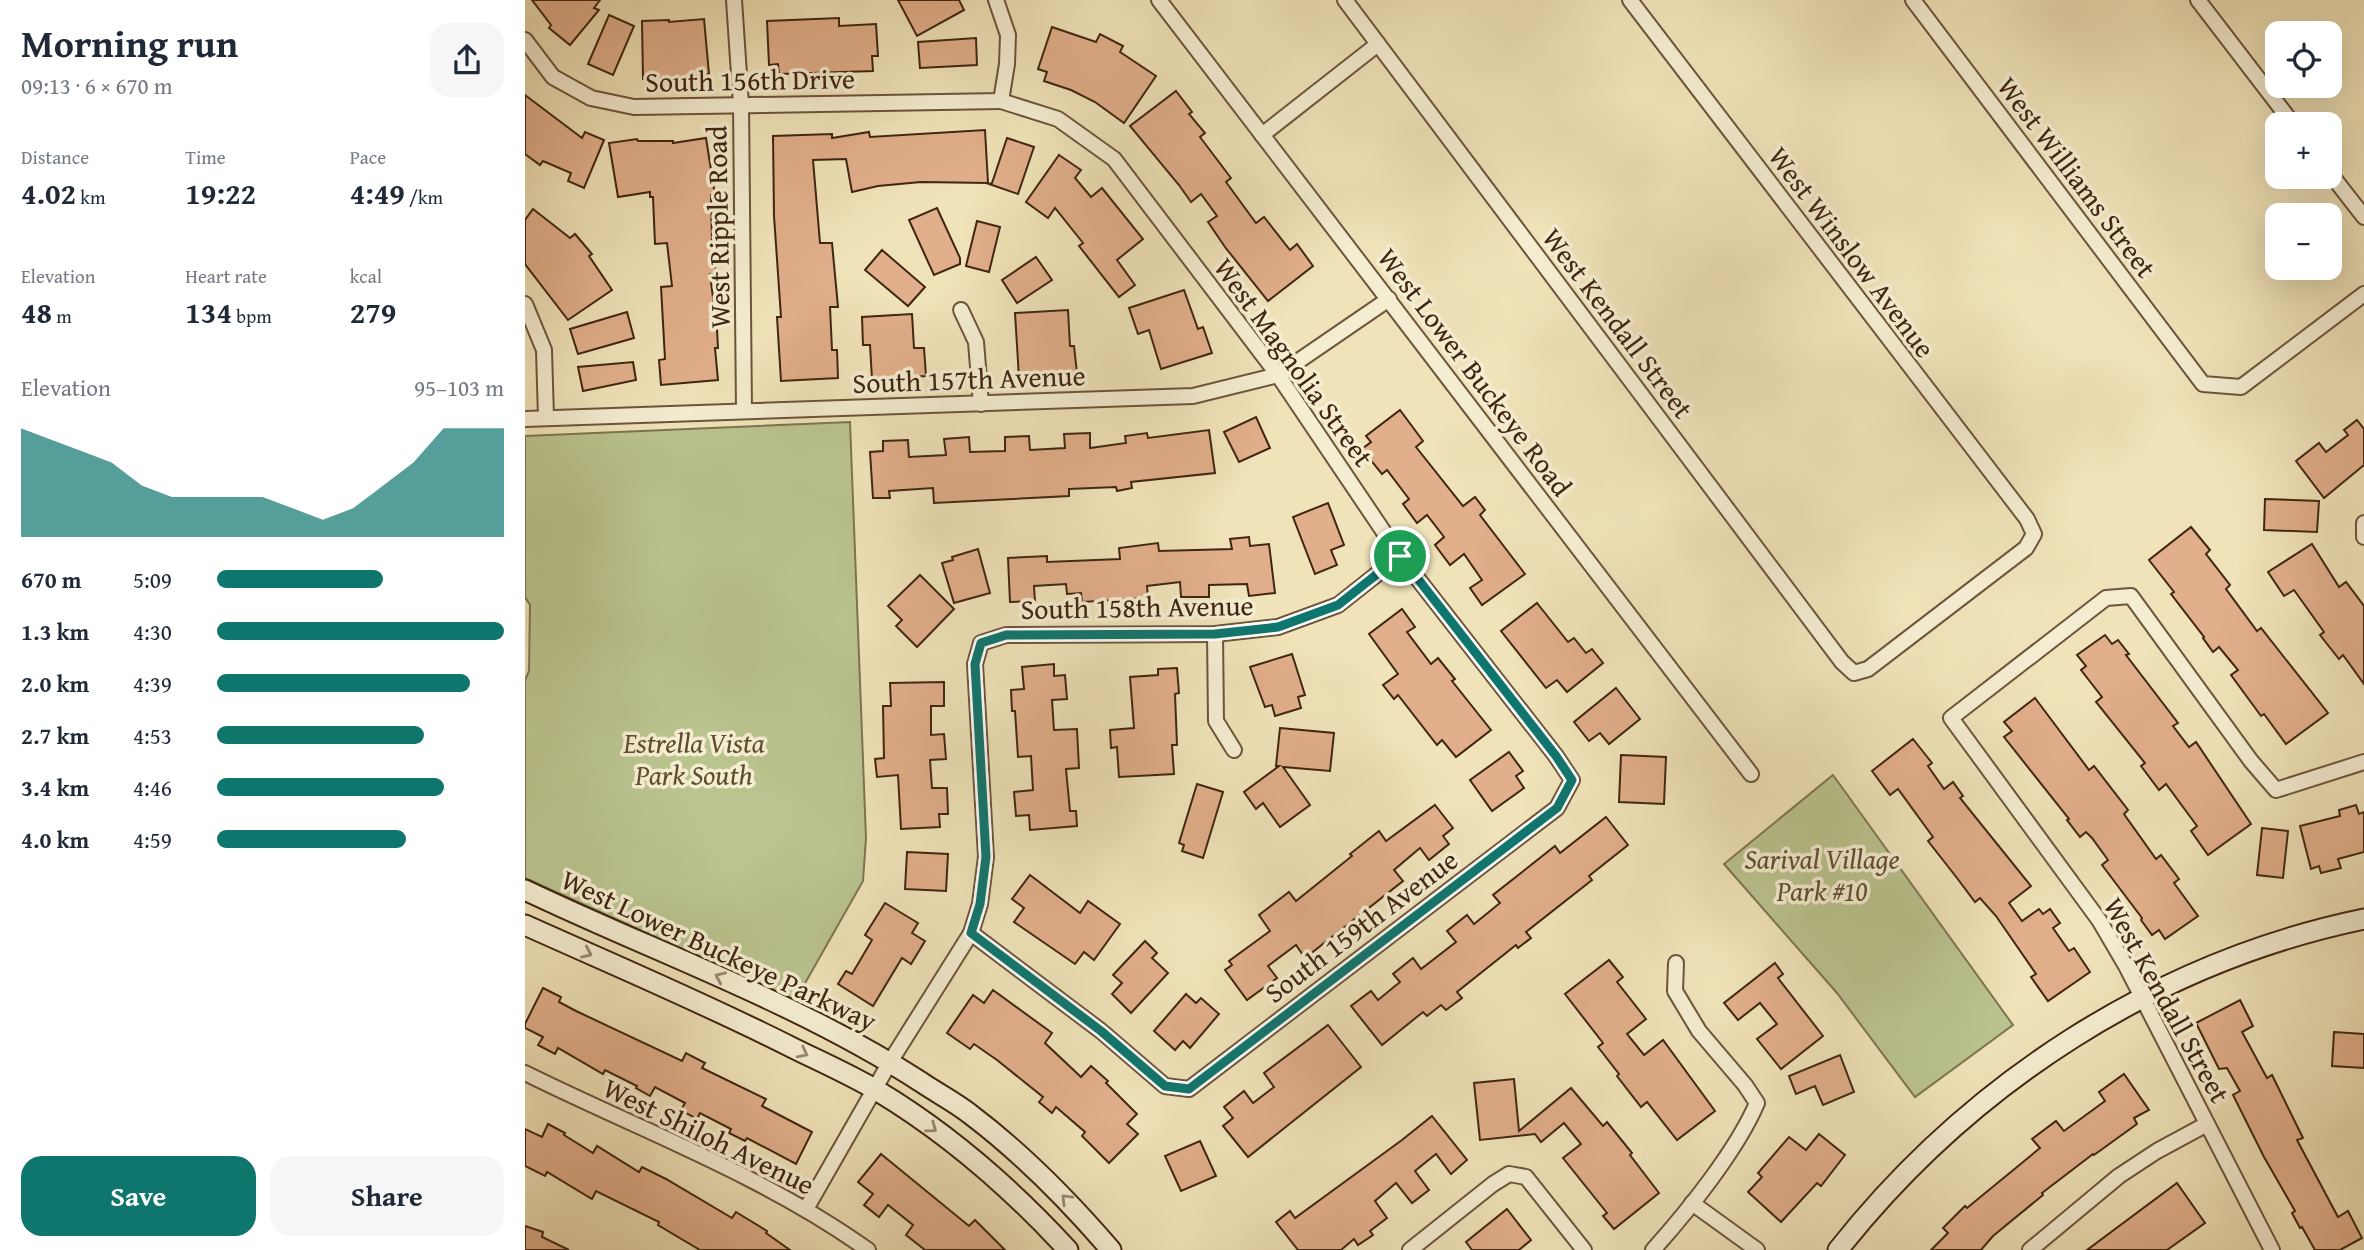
<!DOCTYPE html>
<meta charset="utf-8">
<style>
body{margin:0;font-family:"Gentium Book Plus",serif;background:#f6f6f7;color:#1f2937;height:100vh;display:flex;flex-direction:column;font-size:26px;white-space:nowrap}
*{box-sizing:border-box;margin:0}
p{font-size:23px;color:#747a83}
.icon{flex:none;width:38px;height:38px;fill:none;stroke:currentColor;stroke-width:2;stroke-linecap:round;stroke-linejoin:round}
.map{position:relative;flex:1;overflow:hidden}
.drawer{display:flex;flex-direction:column;background:#fff;width:525px}
.drawer>*{flex:none}
.fabs{position:absolute;left:1740px;top:21px;display:grid;gap:14px}
.fabs a{display:grid;place-items:center;width:77px;height:77px;border-radius:14px;background:#fff;box-shadow:0 7px 28px #0002;font-size:35px}
.pin{position:absolute;display:grid;place-items:center;width:60px;height:60px;color:#fff;margin:-30px;border:4px solid #fff;border-radius:50%;box-shadow:0 2px 7px #0007}
.round{display:grid;place-items:center;flex:none;width:74px;height:74px;border-radius:21px;background:#f6f6f7}
.overview{display:flex;align-items:center;justify-content:space-between;height:119px;padding:0 21px}
h1{font-size:38px;font-weight:700;line-height:52px}
.figures{display:grid;grid-template-columns:repeat(3,1fr);gap:10px;height:119px;padding:7px 21px}
.figures div{display:grid;align-content:center}
.figures b{font-size:30px;font-weight:700}
.figures small{font-size:19px;font-weight:400}
.figures p{font-size:19px}
.chart{height:196px;padding:14px 21px}
.chart p{display:flex;justify-content:space-between}
.chart svg{width:100%;height:126px;margin-top:7px;fill:#0f766e;opacity:.7}
.primary-button{display:flex;gap:14px;margin-top:auto;padding:14px 21px}
.primary-button a{flex:1;height:80px;border-radius:21px;background:#0f766e;color:#fff;font-size:28px;font-weight:700;line-height:80px;text-align:center}
.primary-button a+a{background:#f6f6f7;color:#1f2937}
ul{padding:0 21px;list-style:none;font-size:23px}
li{display:grid;grid-template-columns:112px 84px 1fr;align-items:center;height:52px}
li i{height:18px;border-radius:9px;background:#0f766e}
main{display:flex;flex:1;min-height:0}
.map>svg:first-child{display:block}
</style>
<main>
<section class="drawer">
<div class="overview"><div><h1>Morning run</h1><p>09:13 · 6 × 670 m</p></div><a class="round"><svg class="icon" aria-label="share" viewBox="0 0 24 24"><path d="M12 15V3M7 8l5-5 5 5M5 13v7h14v-7"/></svg></a></div>
<div class="figures">
<div><p>Distance</p><b>4.02<small> km</small></b></div>
<div><p>Time</p><b>19:22</b></div>
<div><p>Pace</p><b>4:49<small> /km</small></b></div>
</div>
<div class="figures">
<div><p>Elevation</p><b>48<small> m</small></b></div>
<div><p>Heart rate</p><b>134<small> bpm</small></b></div>
<div><p>kcal</p><b>279</b></div>
</div>
<div class="chart"><p><span>Elevation</span>95–103 m</p>
<svg viewBox="0 0 160 44" preserveAspectRatio="none"><path d="M0 44V6L10 10L20 14L30 18L40 26L50 30L60 30L70 30L80 30L90 34L100 38L110 34L120 26L130 18L140 6L150 6L160 6V44z"/></svg>
</div>
<ul>
<li><b>670 m</b>5:09<i style="width:58%"></i></li>
<li><b>1.3 km</b>4:30<i style="width:100%"></i></li>
<li><b>2.0 km</b>4:39<i style="width:88%"></i></li>
<li><b>2.7 km</b>4:53<i style="width:72%"></i></li>
<li><b>3.4 km</b>4:46<i style="width:79%"></i></li>
<li><b>4.0 km</b>4:59<i style="width:66%"></i></li>
</ul>
<div class="primary-button"><a>Save</a><a>Share</a></div>
</section>
<div class="map">
<svg width="1839" height="1250" viewBox="0 0 1839 1250">
<rect width="100%" height="100%" fill="#f0e3b9"/>
<filter id="stains"><feTurbulence type="fractalNoise" baseFrequency=".00286" numOctaves="4"/><feColorMatrix values="0 0 0 0 .2 0 0 0 0 .09 0 0 0 0 .02 0 0 0 .5 -.17"/></filter>
<radialGradient id="worn" r=".72"><stop offset=".6" stop-color="#630" stop-opacity="0"/><stop offset="1" stop-color="#630" stop-opacity=".3"/></radialGradient>
<!-- green -->
<g fill="#bac48f" stroke="#7d7550" stroke-width="2">
<path d="M325 422 341 838 338 881 270 1001 0 878V680L4 671 5 605 0 597V436Z"/>
<path d="M1308 775 1488 1025 1390 1097 1312 993 1199 864Z"/>
</g>
<!-- building -->
<g fill="#e1af8b" stroke="#402611" stroke-width="2">
<path d="M7 0H75L69 8 74 10 45 45 24 28 26 25Z"/>
<path d="M373 0H434L439 10 392 36Z"/>
<path d="M84 15 109 26 88 75 63 64Z"/>
<path d="M314 18V26L351 24 353 56H347L348 71 254 74 253 64 244 65 242 21Z"/>
<path d="M179 19 184 74 118 79 117 21 144 20V22Z"/>
<path d="M527 27 571 42 575 34 598 46 595 52 631 76 599 123 570 102 546 90 519 81 522 72 513 69Z"/>
<path d="M451 38 452 65 395 68 393 42Z"/>
<path d="M651 91 667 112 664 114 680 133 675 137 706 178 701 182 731 223 739 217 765 250 772 244 788 266 743 301 700 247 683 222 692 216 676 194 666 202 654 185 605 126Z"/>
<path d="M0 95 57 138 60 132 79 140 59 188 43 181 46 173 18 161 15 165 0 154Z"/>
<path d="M460 130 463 183 396 182 353 186 327 192 321 159 288 160 295 243H307L313 307H305L307 350H312L313 378 256 381 252 317H256L249 216 248 136 307 134V138L344 132 345 137Z"/>
<path d="M181 138 190 195H186L187 241 191 274H185L192 329 193 348H190L193 380 136 385 134 360 140 359 136 287 147 286 142 243 130 244 128 197H125V192L93 197 84 143 112 139 113 141H148V143Z"/>
<path d="M482 138 509 147 493 194 464 184 467 183Z"/>
<path d="M534 155 556 170 550 178 566 197 577 188 618 239 592 260 610 285 594 297 554 246 558 243 530 208 523 218 501 202Z"/>
<path d="M412 208 435 258V264L409 275 384 220Z"/>
<path d="M8 209 45 238 50 234 67 254 64 256 87 290 43 320 0 264V220Z"/>
<path d="M452 221 475 227 464 272 441 266Z"/>
<path d="M357 250 400 287 383 306 340 270Z"/>
<path d="M511 257 527 280 492 303 477 280Z"/>
<path d="M659 290 673 329 678 327 687 353 636 369 624 330 613 334 604 308Z"/>
<path d="M543 310 545 346H549L552 373 494 378 490 313Z"/>
<path d="M102 312 109 338 53 354 45 329Z"/>
<path d="M387 314 389 348H399L401 376 347 379 345 345H338L337 317Z"/>
<path d="M108 362 111 380 58 391 53 367Z"/>
<path d="M875 410 898 441 891 447 938 506 950 497 960 510 955 515 1000 574 957 605 945 588 957 580 939 554 925 565 910 545 919 537 902 515 892 523 878 504 884 499 862 470 857 474 837 449 846 442 841 436Z"/>
<path d="M731 417 745 448 714 462 699 432Z"/>
<path d="M1832 420 1839 429V465L1799 498 1771 461 1794 443 1801 452 1823 435 1819 430Z"/>
<path d="M684 430 690 473 606 482 607 488 592 491 591 487 544 489V496L409 503 408 488 364 491 365 498H348L345 452 358 451V441L383 440 384 457 421 455 419 439 444 437 445 452 480 451V437L504 436 505 450 540 448 539 434 565 433V448L601 443 600 436 622 433 623 438Z"/>
<path d="M1740 499 1794 501 1792 532 1739 530Z"/>
<path d="M803 503 819 545 806 550 812 565 790 574 768 517Z"/>
<path d="M1666 527 1685 550 1681 554 1705 585 1701 589 1732 631 1736 628 1803 713 1761 744 1739 714 1736 716 1706 675 1713 670 1694 647 1688 652 1678 638 1679 637 1646 594 1649 592 1624 560Z"/>
<path d="M724 537 725 546 744 544 750 593 724 596 722 584 684 585V597H656L655 582 622 586 623 598 557 602 556 593 542 594 541 584 509 586 510 601 485 602 483 558 522 556V562L595 559 594 548 633 543 634 551 707 549 705 539Z"/>
<path d="M1787 544 1814 587 1821 582 1839 606V684L1818 655 1814 659 1795 635 1799 632 1769 590 1759 596 1743 572Z"/>
<path d="M453 549 465 593 429 603 417 563 428 560 427 557Z"/>
<path d="M395 575 429 609 392 647 371 626 377 620 363 606Z"/>
<path d="M1012 603 1043 642 1049 638 1061 653 1067 649 1078 663 1042 692 1032 680 1021 688 976 631Z"/>
<path d="M877 609 890 627 882 632 906 664 913 658 930 679 927 681 966 730 931 757 917 740 912 745 873 695 869 699 858 685 873 674 844 634Z"/>
<path d="M1580 635 1587 644 1593 640 1604 654 1601 655 1653 723 1648 726 1664 747 1671 742 1726 824 1683 855 1666 831 1672 826 1641 784 1634 790 1616 766 1620 763 1571 702 1577 697 1556 670 1561 666 1552 655Z"/>
<path d="M767 654 780 695 773 697 776 708 750 716 747 705 740 707 725 667Z"/>
<path d="M529 664V676L540 675 542 699 527 700 529 730 552 729 554 768 541 769 545 811H551L552 826 505 830 504 815 491 816 489 792 508 790 506 756 493 757 490 711H487L486 690 499 689 497 667Z"/>
<path d="M652 668 654 693 650 694 652 745H647L649 774 594 777 592 747 586 748 585 730 609 728 605 677 633 675V669Z"/>
<path d="M419 682V706H406V735L419 734 421 759 405 760 407 788H422L423 814H414L415 827 376 829 373 775 352 777 350 759 359 758 358 706H366L365 683Z"/>
<path d="M1091 688 1115 719 1084 744 1075 733 1064 741 1049 722Z"/>
<path d="M1510 698 1564 770 1569 766 1603 810 1599 814 1631 859 1636 855 1654 879 1649 883 1673 916 1640 939 1634 930 1627 935 1616 920 1617 918 1577 865 1583 860 1567 838 1561 832 1555 837 1542 820 1544 819 1479 737 1487 731 1479 722Z"/>
<path d="M755 728 809 733 805 771 758 767 785 805 755 827 738 803 731 809 719 792 754 766H751Z"/>
<path d="M1388 739 1407 763 1403 766 1419 789 1428 782 1438 796 1435 798 1506 886 1484 903 1497 921 1514 909 1518 914 1525 909 1535 923 1528 928 1544 951 1549 948 1565 972 1523 1001 1506 977 1511 974 1471 916 1455 898 1450 902 1432 878 1403 841 1408 837 1373 789 1365 795 1347 771Z"/>
<path d="M984 752 998 771 991 776 999 788 967 811 945 780Z"/>
<path d="M1096 755 1141 757 1139 804 1094 802Z"/>
<path d="M672 784 698 792 678 858 657 851 659 845 654 843Z"/>
<path d="M910 805 928 828 918 836 924 844 904 860 895 848 869 870 878 881 780 958 771 945 743 966 752 978 722 1000 700 970 707 965 704 961 745 931 734 915 764 892 771 901 827 856 825 854 854 831 861 841Z"/>
<path d="M1831 805 1834 814 1839 812V852L1813 859 1816 868 1796 873 1794 866 1786 869 1775 826 1815 816 1814 810Z"/>
<path d="M1081 817 1103 845 1064 876 1067 880 1001 932 1006 938 993 948 991 945 932 992 937 998 921 1010 916 1005 902 1016 898 1012 857 1045 826 1006 846 991 853 1000 875 982 868 974 888 958 896 969 931 942 922 931 942 915 949 924 975 903 968 895 1030 846 1035 853Z"/>
<path d="M1737 828 1763 831 1758 878 1732 875Z"/>
<path d="M382 852 423 854 421 891 380 889Z"/>
<path d="M505 875 555 913 563 901 595 924 569 960 559 952 550 964 489 922 499 908 487 899Z"/>
<path d="M360 903 393 923 387 933 400 941 386 964 377 958 348 1006 313 984 321 971 327 974 347 940 340 935Z"/>
<path d="M620 941 632 953 627 958 643 973 606 1013 587 994 597 983 588 975Z"/>
<path d="M1084 960 1098 977 1092 982 1121 1019 1102 1034 1119 1055 1138 1040 1190 1111 1152 1140 1122 1102 1116 1107 1092 1076 1094 1074 1073 1047 1078 1043 1040 994Z"/>
<path d="M1250 963 1258 974 1253 978 1298 1036 1256 1069 1232 1039 1252 1024 1235 1003 1213 1020 1199 1003Z"/>
<path d="M18 988 36 997 34 1002 51 1011 157 1061 161 1053 180 1063 177 1068 241 1099 237 1106 287 1132 271 1164 222 1138 220 1141 204 1133 206 1129 175 1113 172 1119 156 1110 160 1103 130 1087 125 1096 111 1088 112 1086 80 1070 78 1074 33 1048 30 1054 13 1045 18 1037 0 1028V1024Z"/>
<path d="M468 990 527 1033 520 1043 556 1077 566 1066 583 1081 581 1083 612 1114 602 1124 613 1134 584 1163 557 1136 560 1132 531 1107 527 1113 514 1102 518 1097 472 1060 449 1044 445 1049 422 1033 448 995 459 1003Z"/>
<path d="M661 994 671 1003 676 998 694 1014 665 1048 658 1041 650 1050 629 1031Z"/>
<path d="M1715 1000 1728 1026 1717 1032 1742 1078 1747 1075 1778 1138 1772 1140 1813 1217 1823 1211 1837 1238 1815 1250H1790L1777 1227 1775 1228 1767 1213 1770 1211 1739 1157 1708 1095 1715 1091 1702 1068 1694 1069 1671 1023Z"/>
<path d="M803 1025 836 1067 723 1157 698 1126 708 1118 699 1107 719 1091 728 1103 749 1087 739 1073Z"/>
<path d="M1809 1032 1839 1034V1068L1807 1066Z"/>
<path d="M1315 1055 1329 1092 1298 1105 1290 1086 1271 1094 1264 1076Z"/>
<path d="M1599 1074 1624 1110 1609 1118 1612 1124 1569 1155 1568 1154 1517 1193 1518 1195 1468 1236 1456 1250H1406L1423 1233 1418 1228 1440 1206 1442 1208 1515 1148 1507 1139 1531 1121 1539 1131 1580 1101 1574 1092Z"/>
<path d="M989 1079 994 1131 1046 1088 1078 1126 1082 1122 1107 1153 1105 1155 1134 1193 1089 1229 1078 1216 1082 1213 1038 1158 1056 1144 1039 1123 1016 1142 1010 1134 955 1140 949 1083Z"/>
<path d="M907 1116 942 1160 926 1174 911 1154 890 1171 904 1190 887 1203 871 1183 850 1201 862 1218 845 1231 848 1235 833 1245 829 1239 816 1250H773L751 1222 765 1211 770 1218 877 1140Z"/>
<path d="M23 1124 40 1133 39 1135 68 1153 72 1146 114 1172 117 1167 141 1179 207 1218 211 1212 242 1231 241 1233 265 1250H175L133 1225 134 1222 71 1191 67 1199 22 1172 20 1176 0 1166V1129L17 1137Z"/>
<path d="M1294 1134 1320 1155 1296 1186 1292 1183 1256 1222 1223 1192 1237 1177 1233 1173 1264 1137 1281 1150Z"/>
<path d="M675 1141 691 1176 656 1191 640 1156Z"/>
<path d="M356 1154 444 1226 450 1220 480 1250H400L381 1235 388 1225 363 1205 354 1217 339 1205 348 1194 333 1182Z"/>
<path d="M1652 1183 1680 1223 1642 1250H1562Z"/>
<path d="M982 1209 1006 1240 994 1250H947L941 1242Z"/>
<path d="M0 1226 18 1232 17 1237 44 1250H0Z"/>
</g>
<g fill="none" stroke-linecap="round" stroke-linejoin="round">
<!-- street casing -->
<g stroke="#6c553b" stroke-width="18">
<g id="street">
<path d="M209 0 216 104 219 411"/>
<path d="M634 0 1226 774"/>
<path d="M820 0 1317 662 1329 673 1343 669 1501 548 1509 534 1502 519 1105 0"/>
<path d="M1388 0 1678 384 1716 387 1839 294"/>
<path d="M1673 0 1768 124"/>
<path d="M0 40 28 77 66 98 109 107 476 101"/>
<path d="M737 135 853 44"/>
<path d="M1804 172 1839 217"/>
<path d="M0 304 19 350 21 418"/>
<path d="M436 310 451 342 456 404"/>
<path d="M0 419 668 396 753 375 864 299"/>
<path d="M1839 523V537"/>
<path d="M690 634 691 721 709 750"/>
<path d="M446 933 576 1031 640 1086 664 1089 1032 808 1047 780 1031 756 875 556 753 375 589 159 533 119 476 101 482 64 483 35 471 0"/>
<path d="M0 1073C115 1130 238 1175 343 1250"/>
<path d="M1167 1203 1232 1250"/>
<path d="M281 1209 365 1062 446 933 455 904 461 857 450 664 456 643 481 635 690 634 753 627 813 605 875 556"/>
<path d="M885 1250 968 1184 984 1174 1001 1177 1059 1250"/>
<path d="M1128 1250C1163 1211 1212 1150 1232 1103L1220 1085 1174 1031 1150 991 1151 963"/>
<path d="M1505 1250 1594 1176 1632 1151 1682 1124"/>
<path d="M1747 1250 1601 966 1574 920 1426 718 1581 598 1606 596 1726 761 1751 790 1839 762"/>
</g>
</g>
<!-- secondary casing -->
<g stroke="#402611" stroke-width="23">
<g id="secondary">
<path d="M0 890C132 953 272 1002 396 1082 412 1093 430 1102 445 1114 498 1154 543 1200 586 1250"/>
<path d="M0 925C89 965 179 1003 266 1047 294 1061 324 1074 351 1090 423 1133 486 1188 543 1250"/>
<path d="M1313 1250C1444 1084 1631 962 1839 919"/>
</g>
</g>
<!-- street -->
<use href="#street" stroke="#f5edd2" stroke-width="14"/>
<!-- secondary -->
<use href="#secondary" stroke="#f5edd2" stroke-width="19"/>
</g>
<!-- one-way arrows -->
<defs><path id="oneway-chevron" d="M-2-3.5L2.5 0L-2 3.5" fill="none" stroke-width="1.6" stroke-linecap="round" stroke-linejoin="round" transform="scale(1.75)"/></defs>
<g stroke="#9a8a72">
<use href="#oneway-chevron" transform="translate(62 953) rotate(24)"/>
<use href="#oneway-chevron" transform="translate(195 977) rotate(-156)"/>
<use href="#oneway-chevron" transform="translate(278 1053) rotate(27)"/>
<use href="#oneway-chevron" transform="translate(407 1128) rotate(36)"/>
<use href="#oneway-chevron" transform="translate(541 1199) rotate(-135)"/>
</g>
<g fill="none" stroke-linecap="round" stroke-linejoin="round">
<!-- route casing -->
<g stroke="#fff" stroke-width="14">
<path id="route" d="M875 556 1031 756 1047 780 1032 808 664 1089 640 1086 576 1031 446 933 455 904 461 857 450 664 456 643 481 635 690 634 753 627 813 605Z"/>
</g>
<!-- route -->
<use href="#route" stroke="#0f766e" stroke-width="9"/>
</g>
<g text-anchor="middle" stroke-width="7" stroke-linejoin="round" paint-order="stroke">
<!-- street labels -->
<g font-size="28" fill="#402611" stroke="#f5edd2">
<text transform="translate(225 80) rotate(-1)" y="10">South 156th Drive</text>
<text transform="translate(1552 177) rotate(53)" y="10">West Williams Street</text>
<text transform="translate(193 227) rotate(-91)" y="10">West Ripple Road</text>
<text transform="translate(1327 252) rotate(53)" y="10">West Winslow Avenue</text>
<text transform="translate(1093 323) rotate(53)" y="10">West Kendall Street</text>
<text transform="translate(769 362) rotate(54)" y="10">West Magnolia Street</text>
<text transform="translate(950 372) rotate(53)" y="10">West Lower Buckeye Road</text>
<text transform="translate(444 379) rotate(-2)" y="10">South 157th Avenue</text>
<text transform="translate(612 607) rotate(-1)" y="10">South 158th Avenue</text>
<text transform="translate(836 926) rotate(-37)" y="10">South 159th Avenue</text>
<text transform="translate(194 950) rotate(25)" y="10">West Lower Buckeye Parkway</text>
<text transform="translate(1642 1000) rotate(61)" y="10">West Kendall Street</text>
<text transform="translate(184 1136) rotate(26)" y="10">West Shiloh Avenue</text>
</g>
<!-- park labels -->
<g font-size="28" font-style="italic" fill="#5e4e30" stroke="#f5edd2">
<text x="169" y="753">Estrella Vista<tspan x="169" dy="32">Park South</tspan></text>
<text x="1297" y="869">Sarival Village<tspan x="1297" dy="32">Park #10</tspan></text>
</g>
</g>
<rect width="100%" height="100%" filter="url(#stains)"/>
<rect width="100%" height="100%" fill="url(#worn)"/>
</svg>
<div class="fabs">
<a><svg class="icon" aria-label="locate" viewBox="0 0 24 24"><circle cx="12" cy="12" r="6"/><path d="M12 2v4M12 18v4M2 12h4M18 12h4"/></svg></a>
<a>+</a>
<a>−</a>
</div>
<div class="pin" style="left:875px;top:556px;background:#1e9e55"><svg class="icon" aria-label="arrive" viewBox="0 0 24 24"><path d="M6 21V4h12l-3 4 3 4H6"/></svg></div>
</div>
</main>
